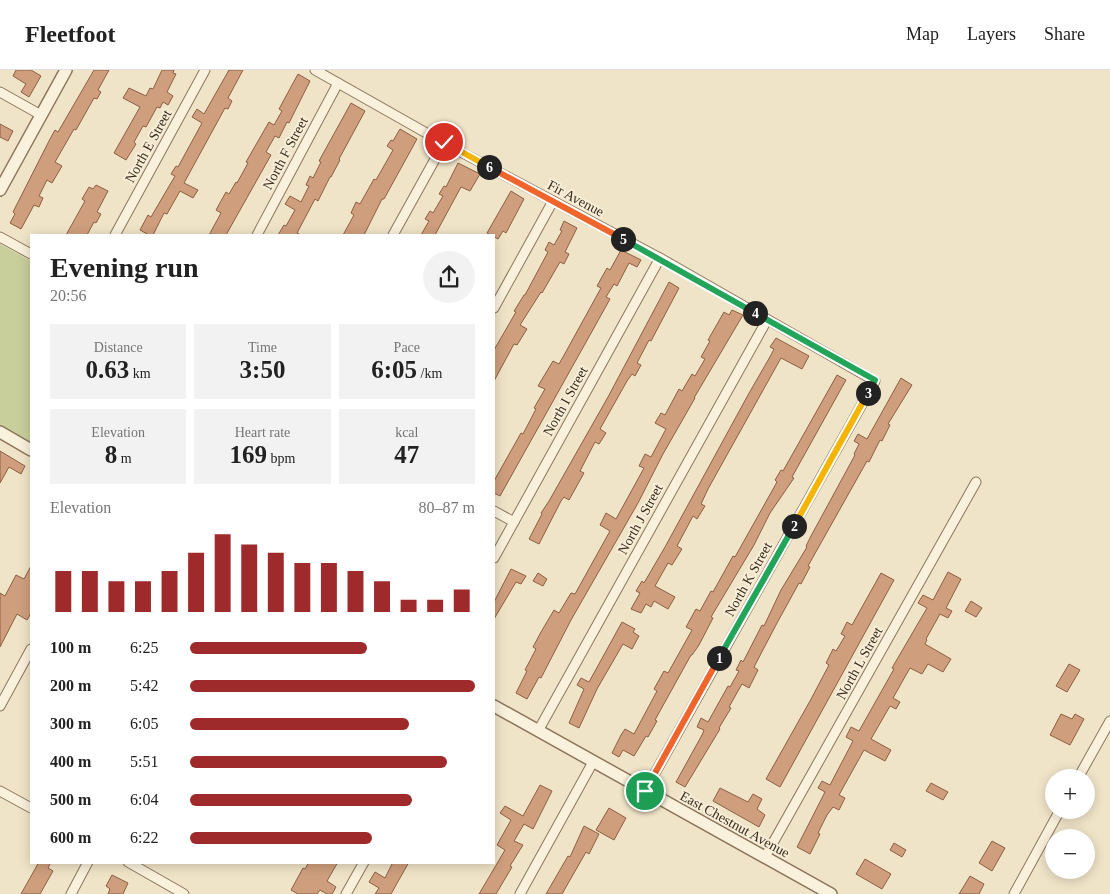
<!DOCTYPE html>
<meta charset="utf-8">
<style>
body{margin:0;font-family:Georgia,serif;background:#f2f2f2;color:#222;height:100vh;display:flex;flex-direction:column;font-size:19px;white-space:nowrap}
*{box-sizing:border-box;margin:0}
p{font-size:16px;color:#767676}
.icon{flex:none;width:28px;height:28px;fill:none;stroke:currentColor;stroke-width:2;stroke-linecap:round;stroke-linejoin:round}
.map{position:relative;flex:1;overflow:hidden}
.panel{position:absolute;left:30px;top:164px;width:465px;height:630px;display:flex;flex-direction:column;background:#fff;border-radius:0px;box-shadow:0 2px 12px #0003}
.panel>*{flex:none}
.tools{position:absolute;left:1045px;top:699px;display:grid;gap:10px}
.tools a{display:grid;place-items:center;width:50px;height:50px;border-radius:50%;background:#fff;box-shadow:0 2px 12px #0003;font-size:25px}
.pin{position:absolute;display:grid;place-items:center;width:42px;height:42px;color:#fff;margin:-21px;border:2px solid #fff;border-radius:50%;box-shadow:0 1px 5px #0007}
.km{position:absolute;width:25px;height:25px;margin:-12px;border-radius:50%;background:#222;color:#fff;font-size:14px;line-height:25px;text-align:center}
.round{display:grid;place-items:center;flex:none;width:52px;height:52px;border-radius:26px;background:#f2f2f2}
.head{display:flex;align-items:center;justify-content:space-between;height:85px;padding:0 20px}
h1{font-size:28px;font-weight:600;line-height:38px}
.figures{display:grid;grid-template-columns:repeat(3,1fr);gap:8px;height:85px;padding:5px 20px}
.figures div{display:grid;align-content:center;border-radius:0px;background:#f2f2f2;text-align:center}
.figures b{font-size:25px;font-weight:600}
.figures small{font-size:14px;font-weight:400}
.figures p{font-size:14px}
.chart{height:140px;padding:10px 20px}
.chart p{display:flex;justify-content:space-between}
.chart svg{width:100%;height:90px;margin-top:5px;stroke:#9e2a2b;stroke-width:6}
ul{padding:0 20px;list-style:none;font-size:16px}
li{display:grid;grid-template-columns:80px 60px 1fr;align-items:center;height:38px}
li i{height:12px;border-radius:6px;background:#9e2a2b}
header{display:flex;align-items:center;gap:30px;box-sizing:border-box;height:70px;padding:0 25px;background:#fff;border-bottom:1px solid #e0e0e0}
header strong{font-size:24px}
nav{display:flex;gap:28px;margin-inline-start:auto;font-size:18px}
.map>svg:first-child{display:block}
</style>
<header>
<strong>Fleetfoot</strong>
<nav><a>Map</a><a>Layers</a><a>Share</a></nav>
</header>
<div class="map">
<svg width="1110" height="824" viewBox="0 0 1110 824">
<rect width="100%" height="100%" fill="#f0e4c8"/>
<!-- green -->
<path fill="#c9cf9b" d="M0 174 31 191V375L0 357Z"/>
<!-- building -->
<g fill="#cf9f7d" stroke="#8d5f41">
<path d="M16 0H31L41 6 29 27 21 22 26 14 13 6Z"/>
<path d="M94 0H109L98 20 101 22 97 29 94 28 76 60 74 59 55 92 62 96 52 113 47 110 39 126 43 128 39 137 34 135 21 159 10 153 15 144 13 142 50 69 55 60 58 62Z"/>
<path d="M162 0H174L173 3 176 4 167 22 173 26 168 35 163 32 160 38 157 37 146 57 143 56 134 72 136 74 126 90 114 83 140 37 123 28 129 18 146 26 150 18 153 19Z"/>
<path d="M229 0H243L228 28 232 31 228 39 225 38 184 113 198 120 193 128 180 121 167 144 164 143 153 165H149L140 160 148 145 151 147 175 106 171 104 176 96 178 97 202 53 192 47 197 39 204 44Z"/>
<path d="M298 4 310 11 289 53 287 52 279 68 275 66 266 82 271 85 226 165H209L221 143 216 140 226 122 229 124 236 112 237 113 248 93 246 92 269 52 274 55 282 41 279 39Z"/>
<path d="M351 33 365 41 339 89 340 90 331 107H330L318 131 315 129 297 163 301 165H278L284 155 286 156 295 140 285 134 290 126 301 132 309 116 306 115 310 106 313 108 321 92 319 91Z"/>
<path d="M0 54 13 61 8 71 0 67Z"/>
<path d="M400 59 417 69 384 129H382L364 165H343L354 145 351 143 356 132 360 134 374 109 376 110 393 80 387 76 391 70 393 71Z"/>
<path d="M458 93 480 104 470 121 461 117 435 165H421L429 151 425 149 430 141 433 143 443 126 439 124 444 116 446 117Z"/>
<path d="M96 115 108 121 97 142 101 144 96 153 94 152 87 165H66L85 131 82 129 89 117 93 119Z"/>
<path d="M511 121 524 129 506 163 503 161 498 169 487 163Z"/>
<path d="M564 151 577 158 565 182 569 184 564 194 560 192 542 223 541 222 520 255 527 259 517 275 514 274 494 311V280L516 242 514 241 516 238 524 225H525L548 182 545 180 549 172 554 175 562 161 560 160Z"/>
<path d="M621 180 641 190 637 197 629 193 617 216 614 214 606 227 610 229 590 265 500 426 494 423V411L521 363 523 364 536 339 534 338 545 319 538 316 553 291 559 294 563 287 601 218 597 216 607 198 610 200Z"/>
<path d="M669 212 679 218 651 271 649 270 637 293 641 295 635 306 632 304 627 311 600 359 606 363 599 374 595 372 580 401 584 403 569 430 564 427 561 431 539 474 529 469 542 444 541 443 549 431 608 327Z"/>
<path d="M732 240 743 245 694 328H695L663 384 638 433 571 550 541 608 539 607 527 629 516 623 527 601 525 600 536 579 533 577 541 562 554 540 559 543 571 523 575 524 610 461 600 455 606 443 616 449 644 398 639 396 645 384 651 387 666 359 655 353 661 343 665 345 679 319 682 321 692 304 695 306 705 289 701 287 710 271 708 270 724 242 729 245Z"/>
<path d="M776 268 809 286 802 299 781 288 708 419 701 434 705 436 697 449 693 446 677 476 682 479 672 495 668 493 655 516 675 527 668 539 654 531 651 537 646 534 641 543 631 539 640 523 636 521 642 511 644 513 665 477 748 325 771 285 774 279 770 277Z"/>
<path d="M837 305 846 310 792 407 794 408 770 443 754 475 711 547 713 548 699 575 692 585H691L655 650 657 651 648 667 646 666 634 686 623 680 619 687 612 683 621 665 625 659 634 664 657 621 654 619 664 601 668 603 692 560 686 557 696 539 700 541 711 521 713 522 733 486 735 487 777 412 775 410 781 400 783 401Z"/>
<path d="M901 308 912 315 888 354 890 355 882 371 880 370 869 392 867 391 808 496 810 497 801 514 799 513 777 553 754 597 758 600 749 618 742 614 729 637 731 638 719 658 720 659 685 717 676 712 702 665 704 660 697 657 701 648 708 652 728 616 730 617 739 601 736 600 741 590 743 592 762 555 764 556 781 520 807 477 806 476 811 466 855 385 854 384 859 374 854 371 858 364 867 369Z"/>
<path d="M0 381 25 396 21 404 9 397 0 413Z"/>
<path d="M31 496V543L27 550 17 544 0 577V523L5 526 16 505 24 509Z"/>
<path d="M511 499 526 506 521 514 516 512 494 549V532Z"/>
<path d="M948 502 961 509 946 538 952 541 948 548 940 544 926 569 927 570 925 574 951 589 943 602 928 594 922 604 910 598 893 628 900 632 896 639 890 636 871 669 891 680 885 691 864 680 839 725 845 728 839 740 833 737 827 745 818 763 820 764 810 784 797 777 825 722 818 718 822 711 830 715 853 671 846 667 851 657 859 661 894 599 892 598 927 538 918 533 923 525 933 530Z"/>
<path d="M538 503 547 509 543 516 533 511Z"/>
<path d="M881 503 894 510 780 717 766 709 810 631 829 595 826 593 833 579 836 581 845 566 841 564 847 552 852 555Z"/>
<path d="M971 531 982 538 976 547 965 541Z"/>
<path d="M622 552 635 559 633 562 639 566 632 579 623 574 597 619 579 658 569 653 584 619 577 615 581 608 589 612Z"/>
<path d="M1069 594 1080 600 1067 622 1056 616Z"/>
<path d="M1061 644 1072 649 1075 644 1084 649 1070 675 1050 665Z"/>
<path d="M931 713 948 722 943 730 926 721Z"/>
<path d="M540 715 552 721 533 759 524 754 514 771 523 775 510 796 512 797 496 824H479L505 780 497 775 511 750 500 743 505 736 523 746Z"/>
<path d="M720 718 748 732 753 724 762 729 757 739 765 745 759 757 713 731Z"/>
<path d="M609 738 626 748 614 770 596 760Z"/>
<path d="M584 756 599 764 589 784 586 782 562 824H546L568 786 570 787Z"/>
<path d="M992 771 1005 778 992 801 979 793Z"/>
<path d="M894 773 906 780 902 787 890 780Z"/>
<path d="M865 789 891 804 882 819 856 804Z"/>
<path d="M39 792H51L48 798 53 801 40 824H21Z"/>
<path d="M309 792H338L327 811 336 817 332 824H327L320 820 317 824H298L291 820 303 798 305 799Z"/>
<path d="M393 792H409L391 824H375L379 818 369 812 375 802 385 808Z"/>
<path d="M112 805 128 813 123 824H108L110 819 106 816Z"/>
<path d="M970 806 984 814 979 824H959Z"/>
</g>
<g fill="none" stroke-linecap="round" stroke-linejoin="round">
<!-- minor casing -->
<g stroke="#8d765c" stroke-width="11">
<g id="minor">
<path d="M315 0 444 73 660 188 875 311 645 721"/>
<path d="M0 22 41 45"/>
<path d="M115 165 205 0"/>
<path d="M257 165 338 13"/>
<path d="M393 165 444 73"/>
<path d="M0 167 31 184"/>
<path d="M494 238 553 131"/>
<path d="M494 441 514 452"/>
<path d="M494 488 660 188"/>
<path d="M0 636 31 579"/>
<path d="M538 661 767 250"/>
<path d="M1078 708 1110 651"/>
<path d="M0 721 31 738"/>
<path d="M765 787 976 412"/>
<path d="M128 792 184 824"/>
<path d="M71 824 88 792"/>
<path d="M346 824 364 792"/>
<path d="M520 824 593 692"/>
<path d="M1014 824 1060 740"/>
</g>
</g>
<!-- tertiary casing -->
<g stroke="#8d765c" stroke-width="14">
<g id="tertiary">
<path d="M0 120 66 0"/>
<path d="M0 362 31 380"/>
<path d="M494 636 831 824"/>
</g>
</g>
<!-- minor -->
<use href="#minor" stroke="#faf1dc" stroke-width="9"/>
<!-- tertiary -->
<use href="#tertiary" stroke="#faf1dc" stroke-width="11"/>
</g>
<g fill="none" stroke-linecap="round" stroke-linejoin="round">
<!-- split-1 casing -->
<g stroke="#fff" stroke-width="10">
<path id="split-1" d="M645 721 719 588"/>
</g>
<!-- split-2 casing -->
<g stroke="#fff" stroke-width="10">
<path id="split-2" d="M719 588 794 456"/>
</g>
<!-- split-3 casing -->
<g stroke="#fff" stroke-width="10">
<path id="split-3" d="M794 456 868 323"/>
</g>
<!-- split-4 casing -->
<g stroke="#fff" stroke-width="10">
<path id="split-4" d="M755 243 875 310 868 323"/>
</g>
<!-- split-5 casing -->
<g stroke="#fff" stroke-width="10">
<path id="split-5" d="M623 169 755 243"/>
</g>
<!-- split-6 casing -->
<g stroke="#fff" stroke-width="10">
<path id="split-6" d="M489 97 623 169"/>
</g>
<!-- split-7 casing -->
<g stroke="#fff" stroke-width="10">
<path id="split-7" d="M444 72 489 97"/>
</g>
<!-- split-1 -->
<use href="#split-1" stroke="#f0652b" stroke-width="6"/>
<!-- split-2 -->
<use href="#split-2" stroke="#22a559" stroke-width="6"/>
<!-- split-3 -->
<use href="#split-3" stroke="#f5b400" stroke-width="6"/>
<!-- split-4 -->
<use href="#split-4" stroke="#22a559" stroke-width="6"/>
<!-- split-5 -->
<use href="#split-5" stroke="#22a559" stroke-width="6"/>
<!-- split-6 -->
<use href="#split-6" stroke="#f0652b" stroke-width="6"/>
<!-- split-7 -->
<use href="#split-7" stroke="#f5b400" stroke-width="6"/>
</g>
<g text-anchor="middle" stroke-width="4" stroke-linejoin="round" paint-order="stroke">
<!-- street labels -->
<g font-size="14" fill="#3d2e20" stroke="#f7eed8">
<text transform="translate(148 76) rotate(-61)" y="5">North E Street</text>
<text transform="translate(285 83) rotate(-62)" y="5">North F Street</text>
<text transform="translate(576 128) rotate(28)" y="5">Fir Avenue</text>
<text transform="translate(565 331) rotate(-61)" y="5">North I Street</text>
<text transform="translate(640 449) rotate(-61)" y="5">North J Street</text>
<text transform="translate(748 509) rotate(-61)" y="5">North K Street</text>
<text transform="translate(859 593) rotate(-61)" y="5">North L Street</text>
<text transform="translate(735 754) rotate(29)" y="5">East Chestnut Avenue</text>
</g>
</g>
</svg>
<div class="tools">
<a>+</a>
<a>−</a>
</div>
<div class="pin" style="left:645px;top:721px;background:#1e9e55"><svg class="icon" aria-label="arrive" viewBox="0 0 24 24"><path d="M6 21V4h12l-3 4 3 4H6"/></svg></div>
<div class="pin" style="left:444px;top:72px;background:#d93025"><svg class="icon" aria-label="check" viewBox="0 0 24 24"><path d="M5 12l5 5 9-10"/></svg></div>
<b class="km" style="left:719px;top:588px">1</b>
<b class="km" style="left:794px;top:456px">2</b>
<b class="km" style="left:868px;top:323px">3</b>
<b class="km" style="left:755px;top:243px">4</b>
<b class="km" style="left:623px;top:169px">5</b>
<b class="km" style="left:489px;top:97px">6</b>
<section class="panel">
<div class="head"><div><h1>Evening run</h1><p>20:56</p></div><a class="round"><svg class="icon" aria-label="share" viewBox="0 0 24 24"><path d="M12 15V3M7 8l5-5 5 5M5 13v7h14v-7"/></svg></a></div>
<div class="figures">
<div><p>Distance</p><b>0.63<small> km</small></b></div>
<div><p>Time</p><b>3:50</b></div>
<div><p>Pace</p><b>6:05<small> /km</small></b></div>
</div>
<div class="figures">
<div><p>Elevation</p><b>8<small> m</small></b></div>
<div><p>Heart rate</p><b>169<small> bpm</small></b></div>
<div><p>kcal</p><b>47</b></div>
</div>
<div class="chart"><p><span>Elevation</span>80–87 m</p>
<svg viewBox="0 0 160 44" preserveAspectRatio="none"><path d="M5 44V24M15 44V24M25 44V29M35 44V29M45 44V24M55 44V15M65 44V6M75 44V11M85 44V15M95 44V20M105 44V20M115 44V24M125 44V29M135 44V38M145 44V38M155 44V33"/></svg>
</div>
<ul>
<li><b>100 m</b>6:25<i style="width:62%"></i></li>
<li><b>200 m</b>5:42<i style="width:100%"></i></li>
<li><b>300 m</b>6:05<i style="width:77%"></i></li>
<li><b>400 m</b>5:51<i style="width:90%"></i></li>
<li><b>500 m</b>6:04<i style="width:78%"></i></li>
<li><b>600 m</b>6:22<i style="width:64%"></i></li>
</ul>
</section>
</div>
